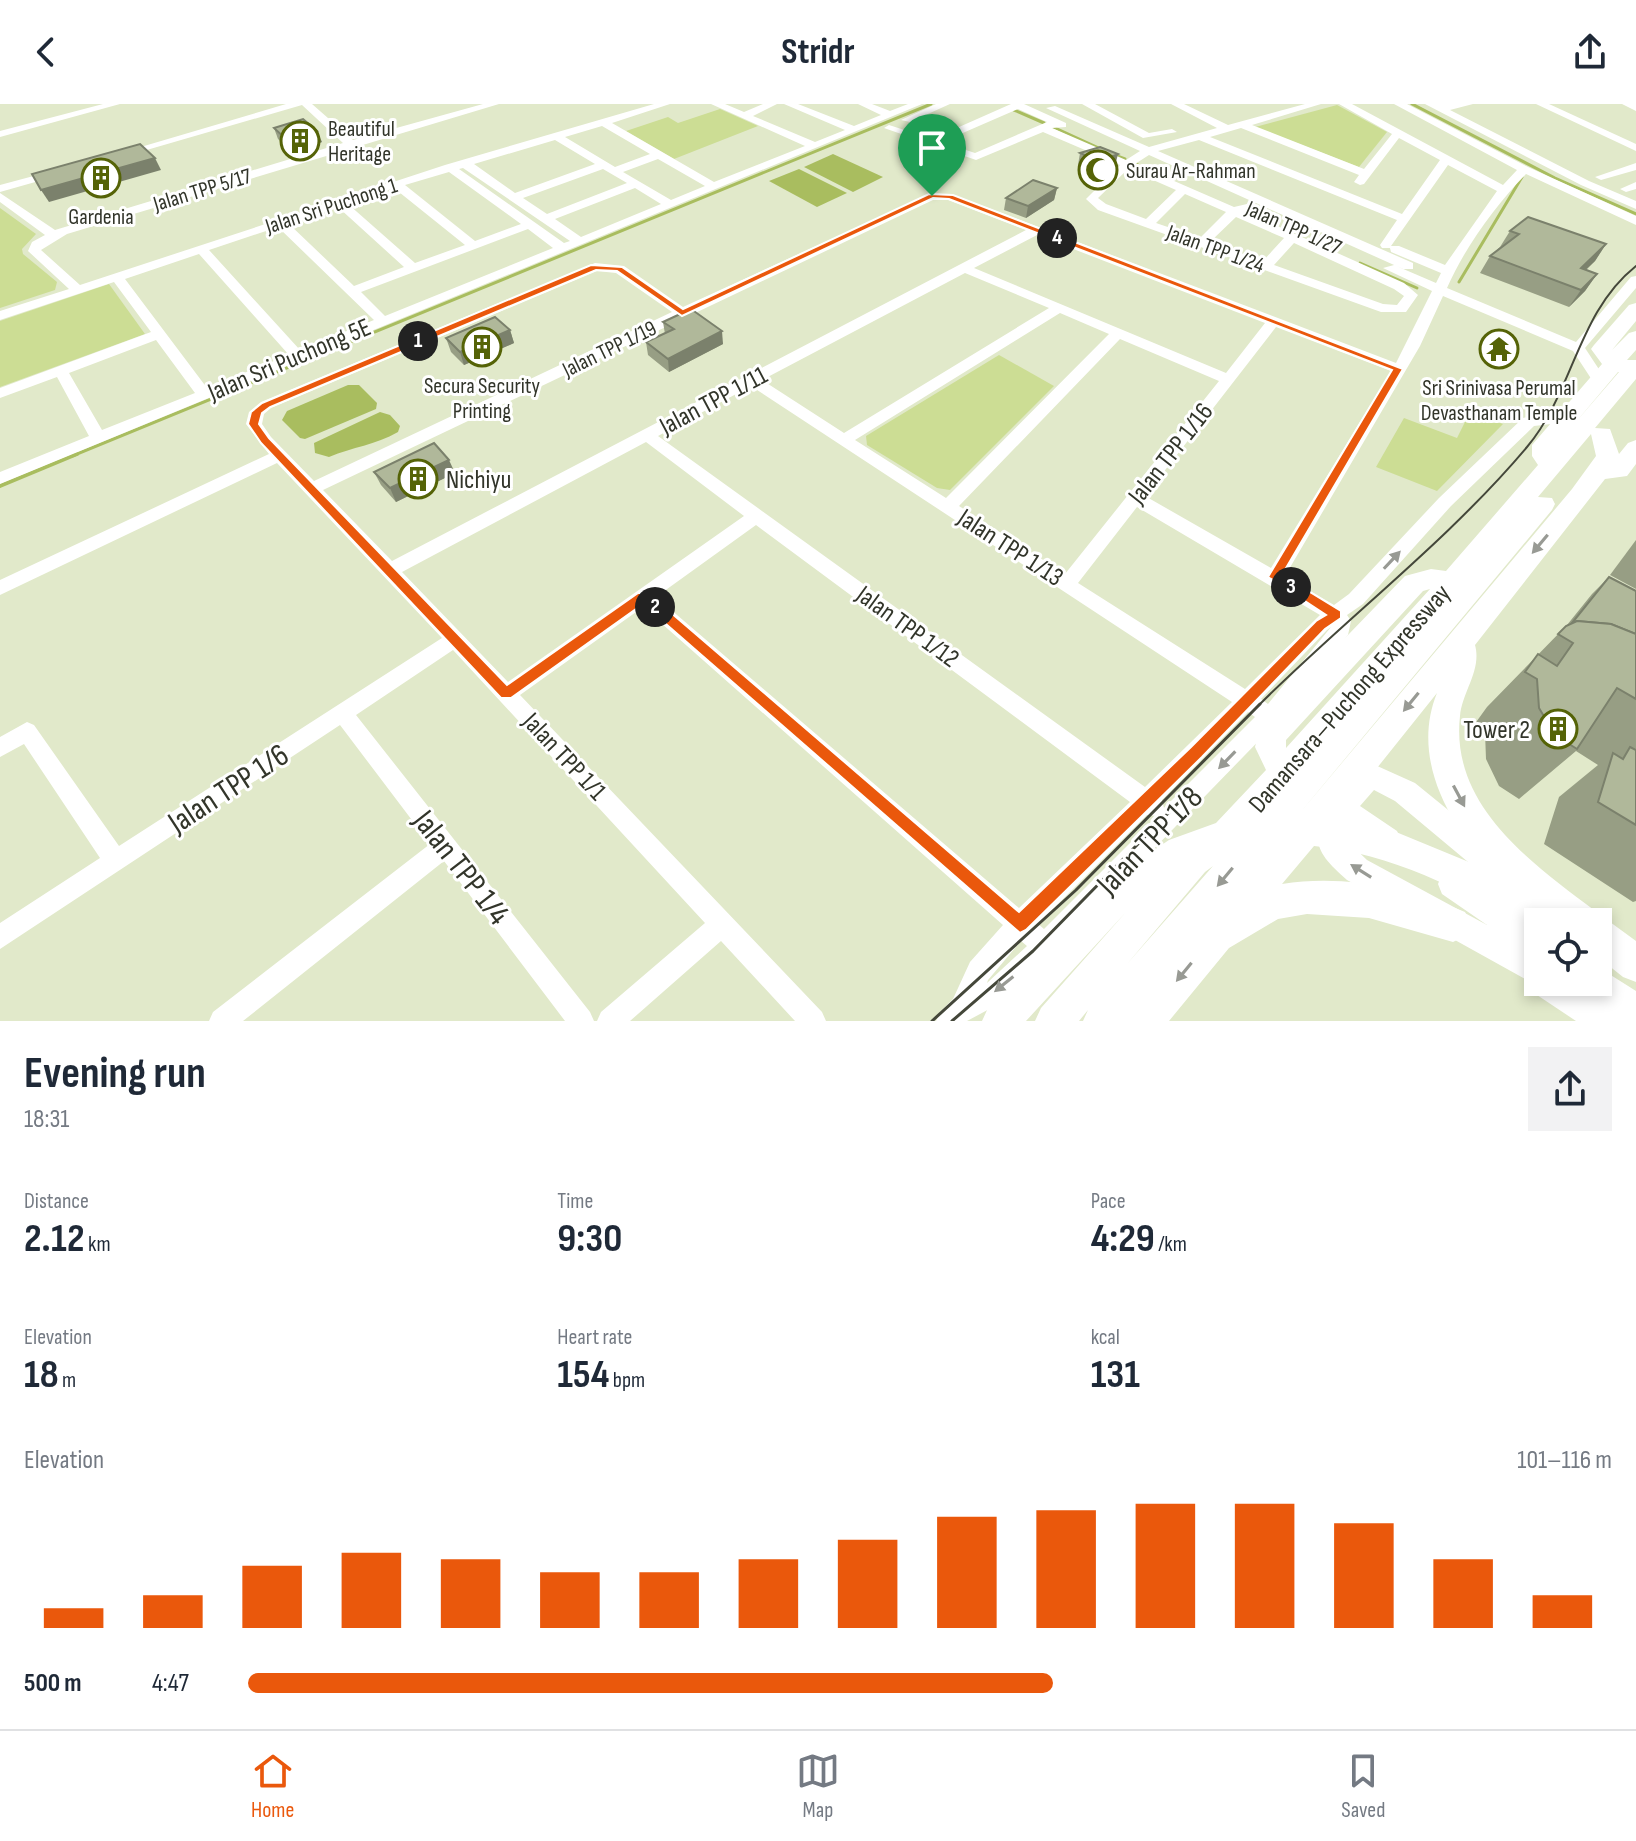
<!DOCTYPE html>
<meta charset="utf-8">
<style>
body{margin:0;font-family:"Sofia Sans Condensed",sans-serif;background:#f2f2f3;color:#1f2937;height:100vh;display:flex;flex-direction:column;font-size:30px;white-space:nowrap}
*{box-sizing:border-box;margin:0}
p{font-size:26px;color:#747a83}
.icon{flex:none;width:44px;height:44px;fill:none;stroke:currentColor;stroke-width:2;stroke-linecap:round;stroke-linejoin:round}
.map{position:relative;height:917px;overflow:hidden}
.drawer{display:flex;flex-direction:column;background:#fff;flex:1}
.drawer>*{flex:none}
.controls{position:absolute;left:1524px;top:804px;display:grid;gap:16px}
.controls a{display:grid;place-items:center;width:88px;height:88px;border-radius:0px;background:#fff;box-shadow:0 4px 12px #0003;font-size:40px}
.pin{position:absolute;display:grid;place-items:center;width:68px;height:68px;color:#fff;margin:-82px -34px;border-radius:50% 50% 50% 0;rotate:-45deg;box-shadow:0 0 8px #0007}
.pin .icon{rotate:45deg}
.km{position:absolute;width:40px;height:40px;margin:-20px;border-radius:50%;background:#222;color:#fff;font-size:22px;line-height:40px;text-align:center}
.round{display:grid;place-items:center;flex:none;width:84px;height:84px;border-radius:0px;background:#f2f2f3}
.headline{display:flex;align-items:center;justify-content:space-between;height:136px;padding:0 24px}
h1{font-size:44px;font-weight:700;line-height:60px}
.metrics{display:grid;grid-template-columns:repeat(3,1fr);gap:12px;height:136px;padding:8px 24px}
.metrics div{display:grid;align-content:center}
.metrics b{font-size:40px;font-weight:700}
.metrics small{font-size:22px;font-weight:400}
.metrics p{font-size:22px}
.chart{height:224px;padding:16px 24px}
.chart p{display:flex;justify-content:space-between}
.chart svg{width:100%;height:144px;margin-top:8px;stroke:#ea580c;stroke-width:6}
ul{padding:0 24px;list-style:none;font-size:26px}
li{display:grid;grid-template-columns:128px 96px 1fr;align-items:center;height:60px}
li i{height:20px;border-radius:10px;background:#ea580c}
header{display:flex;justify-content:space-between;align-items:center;height:104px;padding:0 24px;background:#fff;font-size:36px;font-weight:700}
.dock{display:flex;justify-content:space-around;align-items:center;height:112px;border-top:2px solid #e0e1e3;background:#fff;font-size:22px;color:#747a83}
.dock a{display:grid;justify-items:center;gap:4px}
.dock .current{color:#ea580c}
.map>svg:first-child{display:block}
</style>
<header><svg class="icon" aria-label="back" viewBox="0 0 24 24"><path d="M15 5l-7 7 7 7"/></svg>Stridr<svg class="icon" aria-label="share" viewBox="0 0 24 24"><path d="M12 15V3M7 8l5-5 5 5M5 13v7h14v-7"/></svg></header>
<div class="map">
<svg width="1636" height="917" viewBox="0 0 1636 917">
<rect width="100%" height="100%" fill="#e1e9ca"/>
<!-- green -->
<g fill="#ccdd94">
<path d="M1337 1 1387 28 1359 63 1255 23Z"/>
<path d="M720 5 758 22 674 55 626 27 668 13 678 19Z"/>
<path d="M0 104 36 130 22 145 23 150 57 178 55 186 0 204Z"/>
<path d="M109 180 145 230 0 283V217Z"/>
<path d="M999 251 1054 282 950 386 937 384 867 341 866 332Z"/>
<path d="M1470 308 1503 320 1437 387 1376 363 1404 314 1457 334Z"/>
</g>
<!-- water -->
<g fill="#a9bd5f">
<path d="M833 50 883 73 853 88 804 63Z"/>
<path d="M799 65 847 89 817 103 769 77Z"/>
<path d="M348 281H359L377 299 376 305 305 335 300 334 282 316 287 307Z"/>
<path d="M380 308 390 311 400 322 398 328C375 341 353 343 329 353L315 349 314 339Z"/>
</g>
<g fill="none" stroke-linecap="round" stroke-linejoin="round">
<!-- stream-far1 -->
<g stroke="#a9bd5f" stroke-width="3">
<path d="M1412 0 1555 74 1636 110"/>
<path d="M1014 6 1044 19"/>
<path d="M1053 23 1101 45"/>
<path d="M1112 50 1125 55"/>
<path d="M1136 60 1171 76"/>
<path d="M1360 159 1417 184"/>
<path d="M1459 178 1522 73"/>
<path d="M72 352 931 0"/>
</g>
<!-- stream -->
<path stroke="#a9bd5f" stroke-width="4" d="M0 382 77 350"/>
<!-- minor -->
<g fill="#fff" fill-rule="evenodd">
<path d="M103 0H120L0 33V27Z"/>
<path d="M286 0H312L353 36 483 0H499L67 130 41 146 80 181 445 61 654 0H670L612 19 714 78 805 42 711 0H725L744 8 763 0H777L753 12 815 38 845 26 784 0H798L854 22 881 11 858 0H872L890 7 908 0H922L0 380V368L89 332 57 273 0 294V284L151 228 114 178 0 216V207L69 185 28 147 32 138 45 131 0 98V89L55 126 343 39 302 1 126 52 117 50ZM602 22 650 50 615 63 565 33ZM555 36 595 60 515 89 474 60ZM658 55 705 82 671 96 623 68ZM463 64 570 137 564 139 459 65ZM603 65 627 79 547 110 523 94ZM449 68 521 120 475 137 405 81ZM394 84 465 141 415 159 348 100ZM635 84 661 100 581 133 555 115ZM338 103 404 163 354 182 289 120ZM278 123 374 216 300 246 209 146ZM528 125 553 144 385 212 361 188ZM199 150 289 251 207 284 125 175ZM156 236 195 289 102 326 69 269Z"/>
<path d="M936 0H950L910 18 901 16Z"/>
<path d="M1011 0H1024L1066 19V23L1052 24 1126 56 1140 47 1046 4 1055 2 1149 43 1217 24 1171 0H1184L1228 21 1305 0H1321L1252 21 1364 65 1392 30 1339 0H1352L1503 81 1517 66 1394 0H1407L1528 63 1636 112V121L1526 70C1495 102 1465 143 1447 184L1576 238 1631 173 1636 172V184L1585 244 1606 276 1599 281 1594 279 1573 247 1443 192 1420 242 1285 472 1334 501 1349 490 1439 394 1523 314 1549 308H1568L1576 313 1568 318 1534 322 1451 402 1363 500 1347 511 1351 517 1348 531 1277 618 1008 895 967 917H936L940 908 953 895 970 858 1003 821 643 503 520 591 822 908 826 917H795L721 837 630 917H597L601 908 705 819 453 546 356 611 590 908 594 917H565L444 757 243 917H209L213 908 430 740 340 621 0 845V819L100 754 24 640 0 653V633L27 618 34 621 119 742 442 534 277 359 0 491V476L269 350 246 320 249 308 261 298 595 159 624 162 683 203 932 89 954 91 1396 259 1432 187 1383 164 1394 161 1436 179 1441 169 1391 148 1390 144H1382L1380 141 1397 116 1199 36 1158 47 1413 159V165H1403L1149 51 1135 60 1234 103 1247 100 1249 103 1244 107 1404 179 1418 191 1406 208H1381L1098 106 1086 95 1120 61 1043 28 976 56 884 24 889 21 932 35ZM1018 5 1047 18 975 49 942 38ZM1241 24 1359 71 1354 78 1360 81 1364 80 1399 34 1440 56 1402 110 1210 33ZM1448 61 1497 87 1445 161 1399 142H1391ZM1128 65 1176 86 1146 115 1106 100 1098 94ZM1185 90 1226 108 1200 134 1156 119ZM933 96H948L1026 126 392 457 323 386ZM1236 113 1284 134 1263 157 1210 138ZM1037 131 1265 219 1226 269 974 164ZM1294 139 1394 185 1404 192 1397 201 1383 200 1274 161ZM597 167 616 169 672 208 314 377 271 333 262 320 264 310 271 304ZM965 169 1049 204 844 329 762 276ZM1060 209 1109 230 946 394 855 336ZM1276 223 1391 267 1271 464 1145 392ZM1120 235 1219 277 1065 470 959 402ZM751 282 1232 598 1145 683 658 332ZM646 338 744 412 508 578 402 468ZM1137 403 1320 511 1245 585 1078 479ZM756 421 1130 698 1019 804 656 493ZM1331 523 1268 600 1261 595 1327 526ZM1248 608 1255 613 1164 704 1162 696ZM1147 711 1157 712 1044 825 1038 820ZM1021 837 1027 842 987 879 988 876Z"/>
<path d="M1082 0H1095L1149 29 1172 25 1177 28 1143 34Z"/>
<path d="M1425 0H1473L1450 6 1589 77 1636 97V105L1581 81Z"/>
<path d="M1536 0H1549L1636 40V47Z"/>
<path d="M1622 0H1636V7Z"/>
<path d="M1636 59V66L1601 76 1595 73Z"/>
<path d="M56 66 62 69 60 71 0 88V81Z"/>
<path d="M1636 78V85L1626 88 1620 85Z"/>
<path d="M1538 866V878C1546 878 1557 876 1564 879 1580 884 1602 902 1608 917H1576L1531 887 1527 878 1531 869Z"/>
</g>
<!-- major -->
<path fill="#fff" fill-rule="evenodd" d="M1375 661 1415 679 1506 753 1510 763 1506 773 1496 777 1486 773 1395 697 1374 686 1360 702 1397 727 1401 736 1397 745 1387 749 1345 723 1344 734 1367 756 1487 821 1442 790 1438 780 1442 770 1452 766 1462 770 1538 820V878H1598V863L1636 887V917H1590L1548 889 1544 878 1538 880 1527 876 1347 776C1322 754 1309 740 1324 708L1316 697 1320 688 1330 685 1338 688 1354 669Z"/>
<!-- highway -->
<path fill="#fff" fill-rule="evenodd" d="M1636 199V217L1612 246 1629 229 1636 227V246L1627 256H1636V275L1595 324 1610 325 1619 350 1628 339 1636 336V360L1627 372 1605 375 1475 541C1482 566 1462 588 1460 612 1450 701 1530 758 1594 806L1597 813 1610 818 1636 837V878L1623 873 1598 853V818H1538V831C1468 789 1396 750 1314 742L1282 780C1344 770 1407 784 1465 808L1471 820 1465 832 1453 838 1369 814 1307 810 1278 815 1229 844 1169 917H1083L1088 906 1079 917H1035L1041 904 1126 808 1026 917H982L988 904 1035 852 1111 775 1169 736 1216 719 1266 666 1255 643 1260 622 1405 472 1431 465 1446 467 1538 361 1532 352V341L1602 260 1591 245 1594 241 1629 201ZM1618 268H1619L1575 319ZM1591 330 1596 352 1572 385 1299 710 1552 406 1555 400 1552 394 1538 393ZM1430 485 1286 644V636L1423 487ZM1437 589C1410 655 1450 725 1498 770L1396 728 1337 714ZM1213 762 1127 860 1205 768Z"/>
<!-- tram-far1 -->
<path stroke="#44473a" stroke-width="2" d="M1258 602C1346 514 1447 438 1527 343 1574 287 1577 209 1636 162"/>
<!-- tram -->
<g stroke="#44473a" stroke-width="3">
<path d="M932 917 1076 786 1260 600"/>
<path d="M952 917 1033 847 1185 692"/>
</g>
</g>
<!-- wall -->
<g fill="#979e84">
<path d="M274 24 322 38 292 48 278 35Z"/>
<path d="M1080 49 1115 62 1097 70 1078 61Z"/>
<path d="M1057 84 1054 96 1026 114 1004 106 1006 94Z"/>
<path d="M1510 127 1606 140 1595 157 1586 166 1597 170 1585 187 1569 203 1480 169 1490 152 1500 143Z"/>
<path d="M663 218 723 240 669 268 648 251 646 238 665 230Z"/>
<path d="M510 226 514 239 464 261 451 248 446 234Z"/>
<path d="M374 368 455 369 396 398 381 381Z"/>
<path d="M1636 436V485L1610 471Z"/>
<path d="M1609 473 1636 487V797L1633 798 1544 740 1559 693 1598 661 1576 647 1519 695 1499 682 1486 655 1485 628 1474 621 1487 603 1567 521 1592 490Z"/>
</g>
<!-- shaded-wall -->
<g fill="#7b816c">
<path d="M317 27 322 38 292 48 287 36Z"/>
<path d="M1118 50 1115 62 1097 70 1100 58Z"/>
<path d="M155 54 161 66 49 98 41 86Z"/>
<path d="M1057 84 1054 96 1026 114 1028 102Z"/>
<path d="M1606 140 1595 157 1569 181 1581 164Z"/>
<path d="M1597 170 1585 187 1569 203 1581 186Z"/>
<path d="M510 226 514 239 464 261 460 248Z"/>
<path d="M722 227 723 240 669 268 668 255Z"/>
<path d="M449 356 455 369 396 398 390 384Z"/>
</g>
<!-- building -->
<g fill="#b0b89a" stroke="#7b816c" stroke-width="2">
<path d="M303 15 317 27 287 36 274 24Z"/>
<path d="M140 40 155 54 41 86 32 70Z"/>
<path d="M1100 43 1118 50 1100 58 1080 49Z"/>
<path d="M1033 76 1057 84 1028 102 1006 94Z"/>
<path d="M1528 113 1606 140 1581 164 1597 170 1581 186 1490 152 1519 130 1510 127Z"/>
<path d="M691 205 722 227 668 255 646 238 674 225 663 218Z"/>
<path d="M495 213 510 226 460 248 446 234Z"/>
<path d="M434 339 449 356 390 384 374 368Z"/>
<path d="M1609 473 1636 487V530L1611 520 1577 517 1572 519Z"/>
<path d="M1577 517 1611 520 1636 530V595L1617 584 1577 645 1555 631 1539 604 1537 575 1525 568 1538 550 1557 562 1573 539 1558 530 1566 522Z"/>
<path d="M1630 643 1636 646V721L1598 698 1613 649 1623 655Z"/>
</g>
<!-- one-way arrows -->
<defs><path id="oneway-solid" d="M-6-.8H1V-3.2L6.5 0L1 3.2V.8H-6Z" transform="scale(2)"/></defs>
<g fill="#989a94">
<use href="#oneway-solid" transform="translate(1540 440) rotate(130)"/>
<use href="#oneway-solid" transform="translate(1392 456) rotate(-47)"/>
<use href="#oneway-solid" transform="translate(1411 598) rotate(129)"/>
<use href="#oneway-solid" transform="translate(1227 656) rotate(134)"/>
<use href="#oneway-solid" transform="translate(1459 692) rotate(62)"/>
<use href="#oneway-solid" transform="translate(1361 767) rotate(-148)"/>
<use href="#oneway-solid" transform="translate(1225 773) rotate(130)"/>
<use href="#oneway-solid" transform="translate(1184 868) rotate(129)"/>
<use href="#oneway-solid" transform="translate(1004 880) rotate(141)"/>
</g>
<!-- route -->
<path fill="#ea580c" stroke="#fff" stroke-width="2" fill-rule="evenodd" d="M929 90 953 91 1403 265 1282 471 1341 507V514L1325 525 1202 653 1026 826 1020 829 643 500 511 594H501L261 339 248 320 251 308 262 299 591 161 622 163 683 205ZM933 94 949 95 1392 266 1268 473 1326 511 1316 517 1191 643 1019 808 648 489H638L507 581 269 334 259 320 262 309 270 303 596 166 617 167 682 212Z"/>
<!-- icons -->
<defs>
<g id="building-ring" transform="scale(2)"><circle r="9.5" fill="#fff" stroke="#556307" stroke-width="1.5"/><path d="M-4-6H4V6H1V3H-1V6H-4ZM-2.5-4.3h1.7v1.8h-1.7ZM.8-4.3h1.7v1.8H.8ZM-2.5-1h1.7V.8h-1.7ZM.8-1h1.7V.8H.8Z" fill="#556307"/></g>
<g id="mosque-ring" transform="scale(2)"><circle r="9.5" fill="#fff" stroke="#556307" stroke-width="1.5"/><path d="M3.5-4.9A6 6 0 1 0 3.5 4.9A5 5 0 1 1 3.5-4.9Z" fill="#556307"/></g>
<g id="temple-ring" transform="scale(2)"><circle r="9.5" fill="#fff" stroke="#556307" stroke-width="1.5"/><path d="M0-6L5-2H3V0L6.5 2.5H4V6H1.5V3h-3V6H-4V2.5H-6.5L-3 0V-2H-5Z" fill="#556307"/></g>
</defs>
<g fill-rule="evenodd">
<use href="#building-ring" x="300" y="37"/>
<use href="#mosque-ring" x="1098" y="66"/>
<use href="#building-ring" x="101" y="74"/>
<use href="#building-ring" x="482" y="243"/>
<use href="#temple-ring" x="1499" y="245"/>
<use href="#building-ring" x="418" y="375"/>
<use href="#building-ring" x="1558" y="625"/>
</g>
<g text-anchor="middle" stroke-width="6" stroke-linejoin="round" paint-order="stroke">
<!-- far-poi labels -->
<g font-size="22" fill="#32352a" stroke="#fff">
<text x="328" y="32" text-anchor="start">Beautiful<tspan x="328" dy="25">Heritage</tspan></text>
<text x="1126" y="74" text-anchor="start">Surau Ar-Rahman</text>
<text x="101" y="120">Gardenia</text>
<text x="482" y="289">Secura Security<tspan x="482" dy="25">Printing</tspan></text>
<text x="1499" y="291">Sri Srinivasa Perumal<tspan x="1499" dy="25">Devasthanam Temple</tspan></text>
</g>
<!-- far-street labels -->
<g font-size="22" fill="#32352a" stroke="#fff">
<text transform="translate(202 85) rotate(-17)" y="8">Jalan TPP 5/17</text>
<text transform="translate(331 101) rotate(-18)" y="8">Jalan Sri Puchong 1</text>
<text transform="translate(1294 123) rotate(24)" y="8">Jalan TPP 1/27</text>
<text transform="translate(1216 144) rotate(20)" y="8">Jalan TPP 1/24</text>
<text transform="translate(609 244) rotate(-26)" y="8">Jalan TPP 1/19</text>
</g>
<!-- street labels -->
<g font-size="26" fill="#32352a" stroke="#fff">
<text transform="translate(289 255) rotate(-23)" y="9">Jalan Sri Puchong 5E</text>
<text transform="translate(713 296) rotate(-28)" y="9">Jalan TPP 1/11</text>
<text transform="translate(1170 349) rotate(-52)" y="9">Jalan TPP 1/16</text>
<text transform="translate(1011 443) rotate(33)" y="9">Jalan TPP 1/13</text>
<text transform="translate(908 522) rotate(36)" y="9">Jalan TPP 1/12</text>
<text transform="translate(1349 594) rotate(-49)" y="9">Damansara–Puchong Expressway</text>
<text transform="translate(565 652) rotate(47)" y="9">Jalan TPP 1/1</text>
</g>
<!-- poi labels -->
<g font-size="26" fill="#32352a" stroke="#fff" text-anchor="start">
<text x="446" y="384">Nichiyu</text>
<text x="1530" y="634" text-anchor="end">Tower 2</text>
</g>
<!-- near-street labels -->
<g font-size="32" fill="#32352a" stroke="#fff">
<text transform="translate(228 684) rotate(-33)" y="11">Jalan TPP 1/6</text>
<text transform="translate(1149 736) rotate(-46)" y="11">Jalan TPP 1/8</text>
<text transform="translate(462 763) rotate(52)" y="11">Jalan TPP 1/4</text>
</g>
</g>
</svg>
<div class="controls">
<a><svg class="icon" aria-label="locate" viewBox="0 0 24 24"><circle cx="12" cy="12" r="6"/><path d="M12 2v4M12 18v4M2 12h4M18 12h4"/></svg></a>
</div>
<div class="pin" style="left:932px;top:92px;background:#1e9e55"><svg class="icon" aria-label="arrive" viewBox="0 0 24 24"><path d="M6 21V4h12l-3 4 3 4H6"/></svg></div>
<b class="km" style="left:418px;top:237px">1</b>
<b class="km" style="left:655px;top:503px">2</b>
<b class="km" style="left:1291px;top:483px">3</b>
<b class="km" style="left:1057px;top:134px">4</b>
</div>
<section class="drawer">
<div class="headline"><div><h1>Evening run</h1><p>18:31</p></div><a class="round"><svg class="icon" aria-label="share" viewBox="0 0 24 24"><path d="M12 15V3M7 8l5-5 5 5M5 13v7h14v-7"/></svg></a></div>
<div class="metrics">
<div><p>Distance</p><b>2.12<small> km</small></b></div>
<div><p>Time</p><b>9:30</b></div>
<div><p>Pace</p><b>4:29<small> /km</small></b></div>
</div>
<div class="metrics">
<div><p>Elevation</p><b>18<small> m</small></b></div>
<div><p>Heart rate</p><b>154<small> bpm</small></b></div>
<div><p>kcal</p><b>131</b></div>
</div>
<div class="chart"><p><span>Elevation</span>101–116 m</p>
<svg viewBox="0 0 160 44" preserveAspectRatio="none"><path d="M5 44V38M15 44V34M25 44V25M35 44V21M45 44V23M55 44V27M65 44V27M75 44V23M85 44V17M95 44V10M105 44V8M115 44V6M125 44V6M135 44V12M145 44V23M155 44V34"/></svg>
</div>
<ul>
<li><b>500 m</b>4:47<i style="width:59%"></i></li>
</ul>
</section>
<nav class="dock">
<a class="current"><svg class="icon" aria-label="home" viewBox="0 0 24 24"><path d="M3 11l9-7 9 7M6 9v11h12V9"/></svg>Home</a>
<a><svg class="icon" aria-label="map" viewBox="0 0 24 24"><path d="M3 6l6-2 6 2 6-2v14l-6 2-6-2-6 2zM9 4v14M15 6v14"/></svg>Map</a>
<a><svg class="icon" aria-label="saved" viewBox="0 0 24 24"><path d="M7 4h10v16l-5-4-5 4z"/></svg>Saved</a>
</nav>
